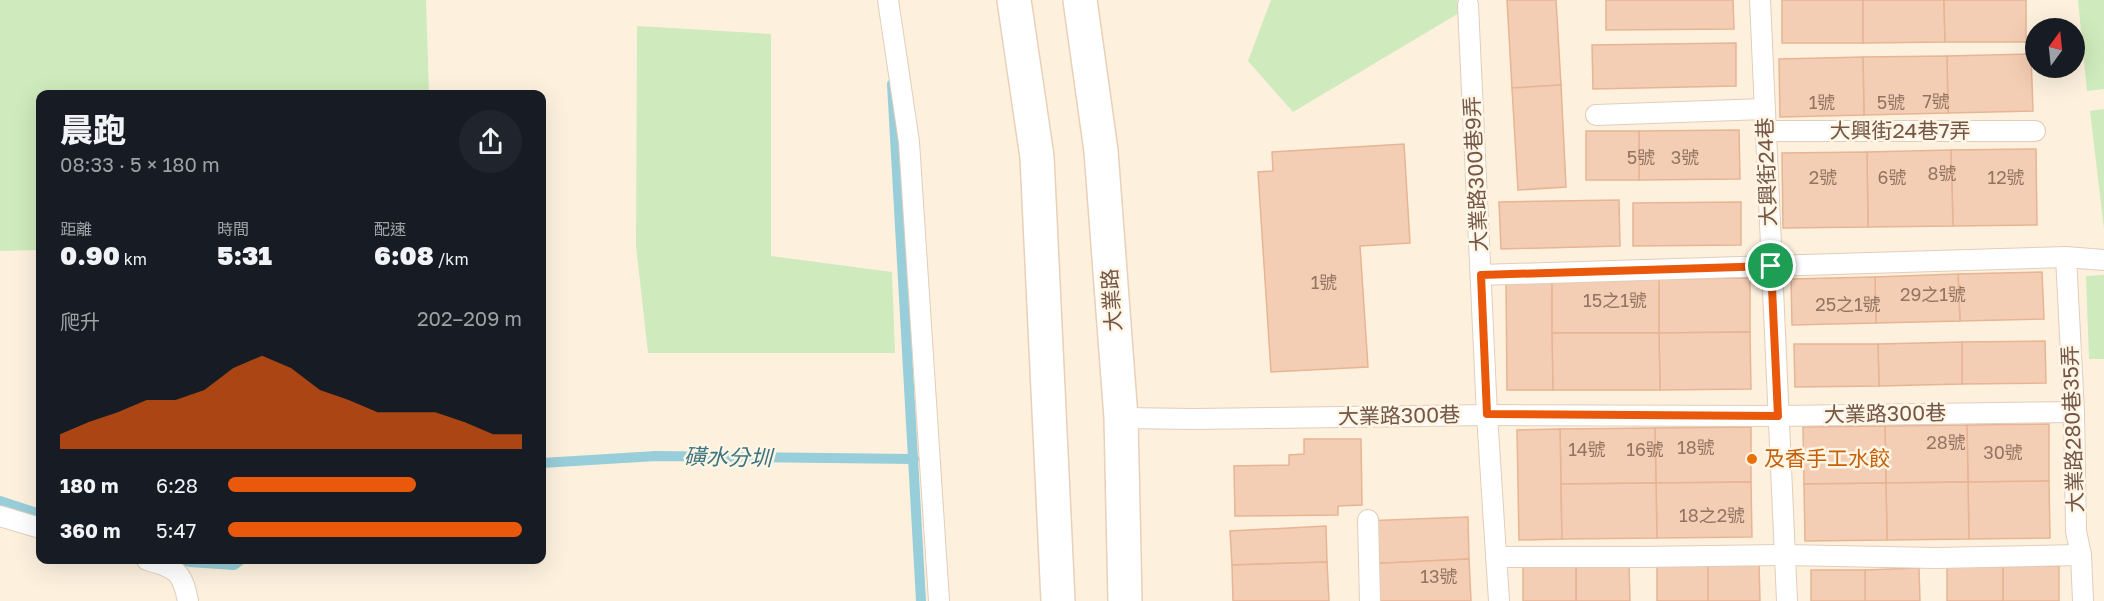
<!DOCTYPE html>
<html lang="zh-TW">
<meta charset="utf-8">
<style>
body{margin:0;font-family:"Golos Text","Noto Sans TC",sans-serif;background:#20242c;color:#f1f3f6;height:100vh;display:flex;flex-direction:column;font-size:22px;white-space:nowrap}
*{box-sizing:border-box;margin:0}
p{font-size:20px;color:#9ea1a6}
.icon{flex:none;width:33px;height:33px;fill:none;stroke:currentColor;stroke-width:2;stroke-linecap:round;stroke-linejoin:round}
.map{position:relative;flex:1;overflow:hidden}
.side{position:absolute;left:36px;top:90px;width:510px;height:474px;display:flex;flex-direction:column;background:#171b24;border-radius:12px;box-shadow:0 6px 24px #0002}
.side>*{flex:none}
.needle{width:39px;rotate:15deg}
.fabs{position:absolute;left:2025px;top:18px;display:grid;gap:12px}
.fabs a{display:grid;place-items:center;width:60px;height:60px;border-radius:50%;background:#171b24;box-shadow:0 6px 24px #0002;font-size:30px}
.pin{position:absolute;display:grid;place-items:center;width:51px;height:51px;color:#fff;margin:-26px;border:3px solid #fff;border-radius:50%;box-shadow:0 2px 6px #0007}
.round{display:grid;place-items:center;flex:none;width:63px;height:63px;border-radius:32px;background:#20242c}
.overview{display:flex;align-items:center;justify-content:space-between;height:102px;padding:0 24px}
h1{font-size:33px;font-weight:800;line-height:45px}
.metrics{display:grid;grid-template-columns:repeat(3,1fr);gap:9px;height:102px;padding:6px 24px}
.metrics div{display:grid;align-content:center}
.metrics b{font-size:26px;font-weight:800}
.metrics small{font-size:16px;font-weight:400}
.metrics p{font-size:16px}
.chart{height:168px;padding:12px 24px}
.chart p{display:flex;justify-content:space-between}
.chart svg{width:100%;height:108px;margin-top:6px;fill:#ea580c;opacity:.7}
ul{padding:0 24px;list-style:none;font-size:20px}
li{display:grid;grid-template-columns:96px 72px 1fr;align-items:center;height:45px}
li i{height:15px;border-radius:8px;background:#ea580c}
.map>svg:first-child{display:block}
</style>
<div class="map">
<svg width="2104" height="601" viewBox="0 0 2104 601">
<rect width="100%" height="100%" fill="#fdf1de"/>
<!-- green -->
<g fill="#cfeabc">
<path d="M0 0H426L429 94H40V250L0 251Z"/>
<path d="M1271 0H1457L1459 13 1293 112 1248 61Z"/>
<path d="M2078 0H2104V89L2087 91Z"/>
<path d="M637 26 771 34V256L892 272 895 353H648L636 246Z"/>
<path d="M2104 109V229L2090 111Z"/>
<path d="M2104 275V359H2089L2086 276Z"/>
</g>
<g fill="none" stroke-linecap="round" stroke-linejoin="round">
<!-- stream -->
<g stroke="#98ced9" stroke-width="10">
<path d="M892 84 921 601"/>
<path d="M542 463 656 456 914 459"/>
<path d="M0 501 40 514"/>
<path d="M182 560 190 562 234 565 241 560"/>
</g>
</g>
<!-- building -->
<g fill="#f4ceb4" stroke="#e7b494" stroke-width="1.5">
<path d="M1507 0H1556L1561 85 1512 88Z"/>
<path d="M1606 0H1733L1734 29 1606 30Z"/>
<rect x="1782" y="0" width="81" height="43"/>
<path d="M1863 0H1944L1945 42 1863 43Z"/>
<path d="M1944 0H2026V42H1945Z"/>
<path d="M1736 43V86L1593 89 1592 45Z"/>
<path d="M2031 54 2033 111 1948 113 1947 56Z"/>
<path d="M1947 56 1948 113 1864 115 1863 57Z"/>
<path d="M1863 57 1864 115 1780 117 1779 59Z"/>
<path d="M1561 85 1566 187 1518 190 1512 88Z"/>
<path d="M1739 130 1740 179 1639 180V131Z"/>
<rect x="1586" y="131" width="53" height="49"/>
<path d="M1404 144 1410 243 1360 246 1368 367 1271 372 1258 172 1273 171 1272 152Z"/>
<path d="M2036 149 2037 225 1953 226 1951 150Z"/>
<path d="M1951 150 1953 226 1868 227 1867 152Z"/>
<path d="M1867 152 1868 227 1783 228 1782 153Z"/>
<path d="M1619 200 1620 246 1501 249 1499 202Z"/>
<path d="M1741 202V245L1633 246V203Z"/>
<path d="M2042 272 2044 319 1960 321 1958 274Z"/>
<path d="M1958 274 1960 321 1876 323 1875 277Z"/>
<path d="M1875 277 1876 323 1792 325 1791 279Z"/>
<path d="M1750 278V332L1659 333V279Z"/>
<path d="M1552 279 1553 390H1507L1506 280Z"/>
<rect x="1552" y="279" width="107" height="54"/>
<path d="M1750 332 1751 389 1660 390 1659 333Z"/>
<path d="M1552 333H1659L1660 390H1553Z"/>
<path d="M2045 341 2046 383 1962 384V342Z"/>
<path d="M1962 342V384L1879 386 1878 344Z"/>
<path d="M1794 344H1878L1879 386 1795 387Z"/>
<path d="M2049 424V481L1968 482 1967 425Z"/>
<path d="M1967 425 1968 482 1886 483 1885 426Z"/>
<path d="M1885 426 1886 483 1804 484 1803 427Z"/>
<path d="M1751 427V482L1656 483 1655 428Z"/>
<path d="M1655 428 1656 483 1561 484 1560 429Z"/>
<path d="M1560 429 1562 539 1519 540 1517 430Z"/>
<path d="M1304 439H1361L1362 505 1338 506V515L1235 516 1234 466 1289 465V455L1304 454Z"/>
<path d="M2049 481 2050 538 1969 539 1968 482Z"/>
<path d="M1751 482 1752 537 1657 538 1656 483Z"/>
<path d="M1968 482 1969 539 1887 540 1886 483Z"/>
<path d="M1656 483 1657 538 1562 539 1561 484Z"/>
<path d="M1886 483 1887 540 1805 541 1804 484Z"/>
<path d="M1468 517 1469 559 1364 564 1362 521Z"/>
<path d="M1326 526 1327 562 1232 565 1230 531Z"/>
<path d="M1469 559 1471 601H1365L1364 564Z"/>
<path d="M1327 562 1329 601H1233L1232 565Z"/>
<path d="M1759 562 1760 601H1708V563Z"/>
<path d="M1708 563V601H1657V564Z"/>
<path d="M1629 565 1630 601H1576V566Z"/>
<path d="M1576 566V601H1523V567Z"/>
<rect x="2003" y="566" width="56" height="35"/>
<path d="M2003 566V601H1947V567Z"/>
<path d="M1919 568 1920 601H1865V570Z"/>
<rect x="1811" y="570" width="54" height="31"/>
</g>
<g fill="none" stroke-linecap="round" stroke-linejoin="round">
<!-- service casing -->
<g stroke="#e1cdba" stroke-width="22">
<g id="service">
<path d="M888 0 909 142 939 601"/>
<path d="M1760 0 1787 601"/>
<path d="M1468 5 1487 415 1499 601"/>
<path d="M1596 115 1764 109"/>
<path d="M1766 131H2035"/>
<path d="M2066 257 2074 412 2076 531 2081 555 2083 601"/>
<path d="M1481 275 2066 257 2104 260"/>
<path d="M1121 418 1193 419 1487 415 1778 416 2074 412"/>
<path d="M0 516 40 528"/>
<path d="M1368 520 1370 601"/>
<path d="M1496 557H1641L1784 555 1936 558 2081 555"/>
<path d="M147 560C176 568 182 571 188 601"/>
</g>
</g>
<!-- secondary casing -->
<g stroke="#e8d0b9" stroke-width="36">
<g id="secondary">
<path d="M1014 0 1037 157 1058 601"/>
<path d="M1080 0 1101 151 1121 418 1125 601"/>
</g>
</g>
<!-- service -->
<use href="#service" stroke="#fff" stroke-width="20"/>
<!-- secondary -->
<use href="#secondary" stroke="#fff" stroke-width="33"/>
</g>
<g fill="none" stroke-linecap="round" stroke-linejoin="round">
<!-- route casing -->
<g stroke="#fff" stroke-width="12">
<path id="route" d="M1771 266 1778 416 1487 414 1481 275Z"/>
</g>
<!-- route -->
<use href="#route" stroke="#ea580c" stroke-width="8"/>
</g>
<!-- markers -->
<circle fill="#e8710a" stroke="#fff5e5" stroke-width="2" cx="1752" cy="459" r="6"/>
<g text-anchor="middle" stroke-width="5" stroke-linejoin="round" paint-order="stroke">
<!-- number labels -->
<g font-size="18" fill="#937461">
<text x="1936" y="108">7號</text>
<text x="1822" y="109">1號</text>
<text x="1891" y="109">5號</text>
<text x="1641" y="164">5號</text>
<text x="1685" y="164">3號</text>
<text x="1942" y="180">8號</text>
<text x="1823" y="184">2號</text>
<text x="1892" y="184">6號</text>
<text x="2006" y="184">12號</text>
<text x="1324" y="289">1號</text>
<text x="1933" y="301">29之1號</text>
<text x="1615" y="307">15之1號</text>
<text x="1848" y="311">25之1號</text>
<text x="1946" y="449">28號</text>
<text x="1696" y="454">18號</text>
<text x="1587" y="456">14號</text>
<text x="1645" y="456">16號</text>
<text x="2003" y="459">30號</text>
<text x="1712" y="522">18之2號</text>
<text x="1439" y="583">13號</text>
</g>
<!-- street labels -->
<g font-size="21" fill="#735645" stroke="#fff5e5">
<text x="1900" y="138">大興街24巷7弄</text>
<text transform="translate(1767 172) rotate(-92)" y="7">大興街24巷</text>
<text transform="translate(1476 174) rotate(-93)" y="7">大業路300巷9弄</text>
<text transform="translate(1112 300) rotate(-94)" y="7">大業路</text>
<text transform="translate(1885 414) rotate(-1)" y="7">大業路300巷</text>
<text transform="translate(1399 416) rotate(-1)" y="7">大業路300巷</text>
<text transform="translate(2073 429) rotate(-92)" y="7">大業路280巷35弄</text>
</g>
<!-- food labels -->
<g font-size="21" fill="#c56008" stroke="#fff5e5" text-anchor="start">
<text x="1764" y="466">及香手工水餃</text>
</g>
<!-- water labels -->
<g font-size="22" font-style="italic" fill="#3b7581" stroke="#fff5e5">
<text transform="translate(728 457) rotate(1)" y="8">磺水分圳</text>
</g>
</g>
</svg>
<div class="fabs">
<a><svg class="needle" viewBox="-14 -14 28 28"><path d="M0-13l5 13h-10z" fill="#e53935"/><path d="M0 13l5-13h-10z" fill="#9ea1a6"/></svg></a>
</div>
<div class="pin" style="left:1771px;top:266px;background:#1e9e55"><svg class="icon" aria-label="arrive" viewBox="0 0 24 24"><path d="M6 21V4h12l-3 4 3 4H6"/></svg></div>
<section class="side">
<div class="overview"><div><h1>晨跑</h1><p>08:33 · 5 × 180 m</p></div><a class="round"><svg class="icon" aria-label="share" viewBox="0 0 24 24"><path d="M12 15V3M7 8l5-5 5 5M5 13v7h14v-7"/></svg></a></div>
<div class="metrics">
<div><p>距離</p><b>0.90<small> km</small></b></div>
<div><p>時間</p><b>5:31</b></div>
<div><p>配速</p><b>6:08<small> /km</small></b></div>
</div>
<div class="chart"><p><span>爬升</span>202–209 m</p>
<svg viewBox="0 0 160 44" preserveAspectRatio="none"><path d="M0 44V38L10 33L20 29L30 24L40 24L50 20L60 11L70 6L80 11L90 20L100 24L110 29L120 29L130 29L140 33L150 38L160 38V44z"/></svg>
</div>
<ul>
<li><b>180 m</b>6:28<i style="width:64%"></i></li>
<li><b>360 m</b>5:47<i style="width:100%"></i></li>
</ul>
</section>
</div>
